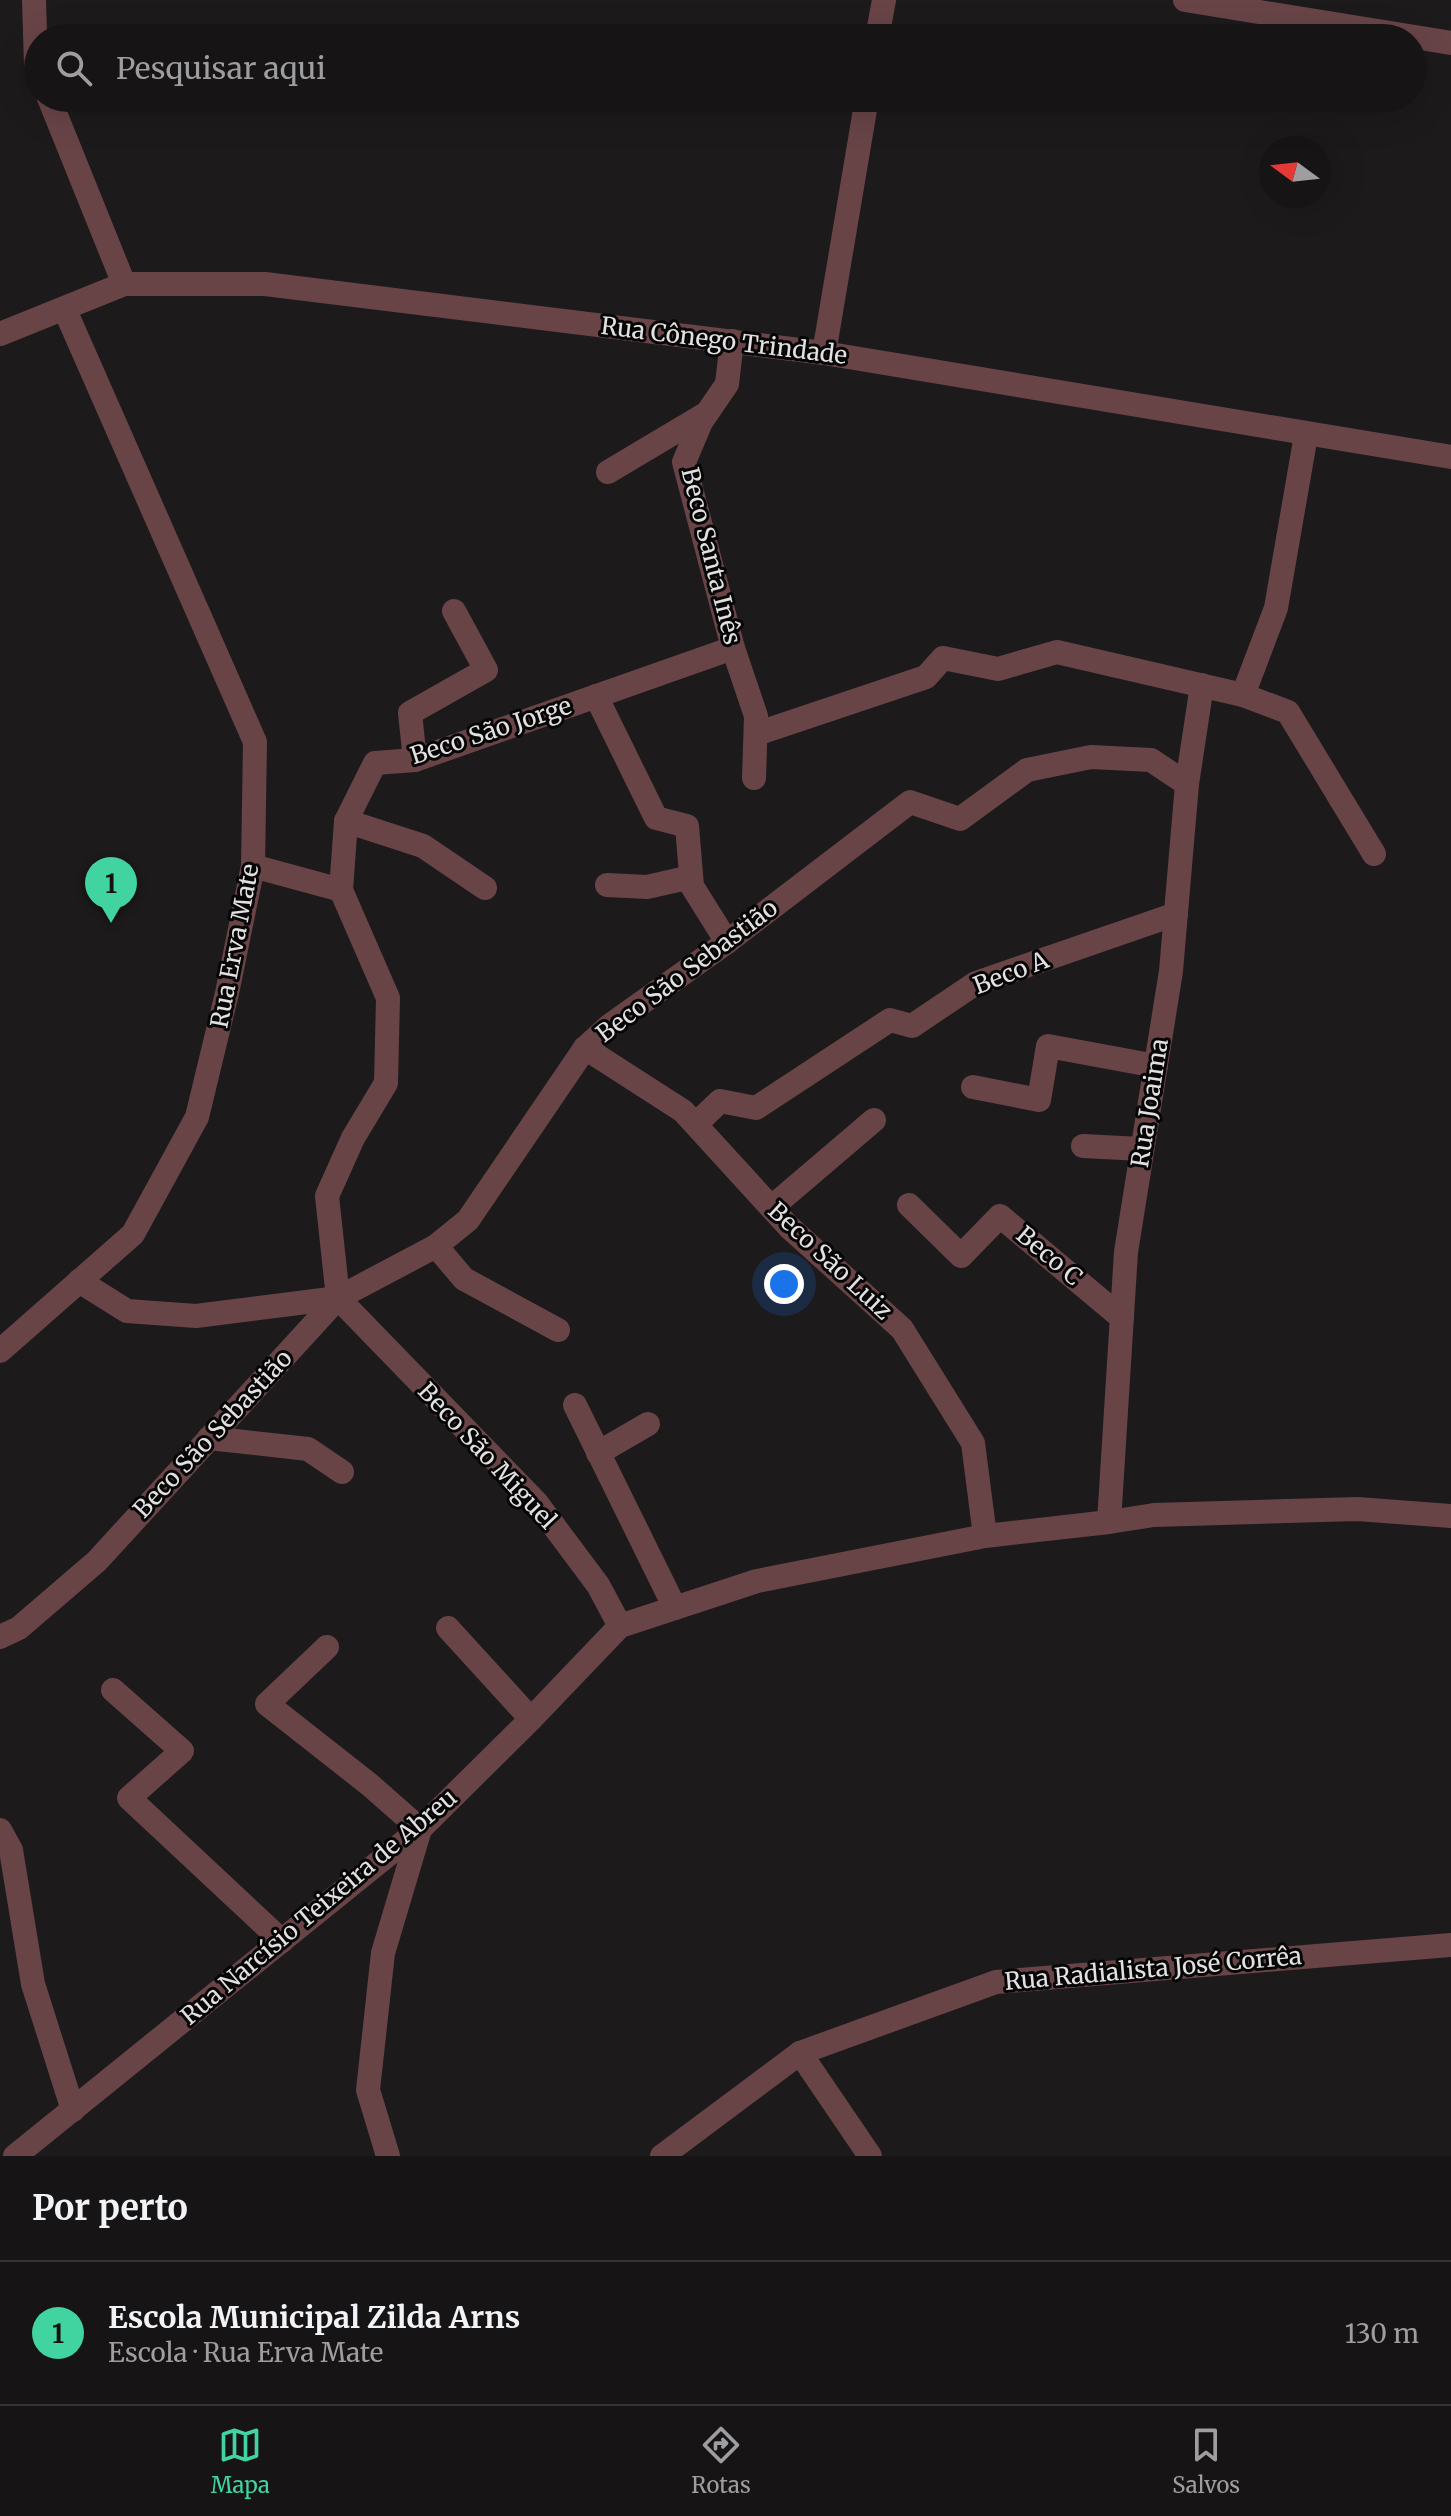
<!DOCTYPE html>
<html lang="pt">
<head>
<meta charset="utf-8">
<style>
  :root { --surface:#161415; --page:#232122; --text:#f1f3f6; --muted:#9e9ea0; --line:#353334; --accent:#41d4a1 }
  body { margin:0; font-family:Merriweather,serif; background:var(--page); color:var(--text) }
  .compass { position:absolute; left:1259px; top:136px; width:72px; height:72px; border-radius:50%; background:var(--surface); box-shadow:0 8px 32px #0002; rotate:285deg }
  .you { position:absolute; left:784px; top:1284px; width:28px; height:28px; margin:-20px; border:6px solid #fff; border-radius:50%; background:#1a73e8; box-shadow:0 0 0 12px #1a73e833 }
  .badge { display:grid; place-items:center; width:52px; height:52px; border-radius:50%; background:var(--accent); color:#111; font-size:26px; font-weight:700 }
  .pin { position:absolute; translate:-50% -66px; filter:drop-shadow(0 2px 4px #0008) }
  .pin::after { content:''; position:absolute; top:42px; width:28px; height:24px; background:inherit; clip-path:polygon(0 0,100% 0,50% 100%) }
  .list { margin:0; padding:0; list-style:none }
  h2 { display:flex; justify-content:space-between; align-items:center; height:104px; margin:0; padding:0 32px; font-size:34px }
  h2 small { font-size:26px; font-weight:400; color:var(--muted) }
  .list li { display:grid; grid-template-columns:52px 1fr auto; gap:24px; align-items:center; box-sizing:border-box; height:144px; padding:0 32px; border-top:2px solid var(--line) }
  .list b { display:block; font-size:30px; white-space:nowrap }
  .list p { margin:0; font-size:26px; white-space:nowrap; color:var(--muted) }
  .list em { font-size:26px; font-style:normal; color:var(--muted) }
  .icon { flex:none; width:44px; height:44px; fill:none; stroke:currentColor; stroke-width:2; stroke-linecap:round; stroke-linejoin:round }
  .map { position:relative; flex:none; width:1451px; height:2156px; overflow:hidden }
  .search { position:absolute; background:var(--surface); box-shadow:0 8px 32px #0002; left:24px; right:24px; top:24px; height:88px; display:flex; align-items:center; gap:20px; box-sizing:border-box; padding:0 28px; border-radius:44px; color:var(--muted); font-size:30px }
  .sheet { height:248px; background:var(--surface) }
  nav { display:flex; justify-content:space-around; align-items:center; box-sizing:border-box; height:112px; border-top:2px solid var(--line); background:var(--surface); font-size:22px; color:var(--muted) }
  nav a { display:grid; justify-items:center; gap:4px }
  nav .on { color:var(--accent) }
  .map>svg:first-child { display:block }
  .lines { fill:none; stroke-linecap:round; stroke-linejoin:round }
  .minor { stroke:#684447; stroke-width:24 }
  .labels { text-anchor:middle; stroke-width:6; stroke-linejoin:round; paint-order:stroke }
  .street-label { font-size:24px; fill:#e2e0e1; stroke:#070606 }
</style>
</head>
<body>
<div class="map">
<svg width="1451" height="2156" viewBox="0 0 1451 2156">
  <rect width="100%" height="100%" fill="#1d1a1c"/>
  <g class="lines">
    <g class="minor">
      <polyline points="34,0 36,66 38,72"/>
      <polyline points="1185,0 1451,43"/>
      <polyline points="877,38 884,0"/>
      <polyline points="49,98 124,284"/>
      <polyline points="0,334 124,284 265,284 824,353 1451,457"/>
      <polyline points="732,341 727,384 701,422 684,462 733,648 756,716 754,778"/>
      <polyline points="824,353 867,98"/>
      <polyline points="608,472 707,413"/>
      <polyline points="1243,695 1276,608 1306,435"/>
      <polyline points="596,696 656,818 687,826 692,886 727,942"/>
      <polyline points="756,734 926,677 943,658 998,669 1057,652 1243,695 1288,712 1374,854"/>
      <polyline points="415,760 410,713 486,670 454,611"/>
      <polyline points="346,821 423,846 485,888"/>
      <polyline points="253,866 341,890"/>
      <polyline points="607,885 647,887 691,877"/>
      <polyline points="585,1048 683,1111 789,1227 902,1329 973,1443 985,1536"/>
      <polyline points="973,1087 1039,1100 1048,1046 1156,1066"/>
      <polyline points="696,1124 720,1101 756,1108 890,1020 912,1026 976,983 1176,914"/>
      <polyline points="1083,1146 1142,1149"/>
      <polyline points="909,1205 961,1256 1000,1216 1122,1318"/>
      <polyline points="772,1207 874,1120"/>
      <polyline points="436,1246 464,1279 558,1330"/>
      <polyline points="79,1281 127,1311 196,1316 338,1298"/>
      <polyline points="338,1298 327,1196 353,1138 386,1083 388,998 341,890 346,821 375,763 415,760 733,648"/>
      <polyline points="338,1298 536,1502 598,1585 620,1626"/>
      <polyline points="0,1351 133,1234 197,1117 227,993 253,866 255,742 65,310"/>
      <polyline points="575,1405 675,1608"/>
      <polyline points="209,1438 308,1449 342,1472"/>
      <polyline points="598,1453 648,1424"/>
      <polyline points="1109,1522 1126,1252 1171,971 1187,784 1202,685"/>
      <polyline points="448,1628 531,1719"/>
      <polyline points="0,1637 19,1628 97,1561 338,1298 436,1246 468,1220 585,1048 609,1026 727,942 910,802 960,819 1027,770 1091,757 1151,760 1187,784"/>
      <polyline points="327,1647 267,1704 370,1785 420,1829 383,1953 368,2090 388,2156"/>
      <polyline points="113,1690 182,1751 129,1798 282,1941"/>
      <polyline points="0,1830 11,1850 33,1984 73,2110"/>
      <polyline points="800,2053 870,2156"/>
      <polyline points="15,2156 420,1829 531,1719 620,1626 757,1581 985,1536 1109,1522 1154,1515 1357,1509 1451,1516"/>
      <polyline points="662,2156 800,2053 996,1982 1451,1945"/>
    </g>
  </g>
  <g class="labels">
    <g class="street-label">
      <text transform="translate(724 341) rotate(7)" y="8">Rua Cônego Trindade</text>
      <text transform="translate(711 556) rotate(76)" y="8">Beco Santa Inês</text>
      <text transform="translate(491 731) rotate(-18)" y="8">Beco São Jorge</text>
      <text transform="translate(235 946) rotate(-79)" y="8">Rua Erva Mate</text>
      <text transform="translate(687 971) rotate(-37)" y="8">Beco São Sebastião</text>
      <text transform="translate(1011 973) rotate(-21)" y="8">Beco A</text>
      <text transform="translate(1150 1103) rotate(-81)" y="8">Rua Joaima</text>
      <text transform="translate(1049 1256) rotate(40)" y="8">Beco C</text>
      <text transform="translate(830 1261) rotate(43)" y="8">Beco São Luiz</text>
      <text transform="translate(213 1434) rotate(-47)" y="8">Beco São Sebastião</text>
      <text transform="translate(487 1456) rotate(47)" y="8">Beco São Miguel</text>
      <text transform="translate(319 1907) rotate(-40)" y="8">Rua Narcísio Teixeira de Abreu</text>
      <text transform="translate(1153 1969) rotate(-5)" y="8">Rua Radialista José Corrêa</text>
    </g>
  </g>
</svg>
<svg class="compass" viewBox="-18 -18 36 36"><path d="M0-13l5 13h-10z" fill="#e53935"/><path d="M0 13l5-13h-10z" fill="#9e9ea0"/></svg>
<div class="you"></div>
<div class="pin badge" style="left:111px;top:923px">1</div>
<div class="search"><svg class="icon" aria-label="search" viewBox="0 0 24 24"><circle cx="10" cy="10" r="6"/><path d="M15 15l6 6"/></svg>Pesquisar aqui</div>
</div>
<section class="sheet">
<h2>Por perto<small></small></h2>
<ul class="list">
<li><span class="badge">1</span><div><b>Escola Municipal Zilda Arns</b><p>Escola · Rua Erva Mate</p></div><em>130 m</em></li>
</ul>
</section>
<nav>
<a class="on"><svg class="icon" aria-label="map" viewBox="0 0 24 24"><path d="M3 6l6-2 6 2 6-2v14l-6 2-6-2-6 2zM9 4v14M15 6v14"/></svg>Mapa</a>
<a><svg class="icon" aria-label="directions" viewBox="0 0 24 24"><path d="M12 3l9 9-9 9-9-9zM9 14v-3h6M13 9l2 2-2 2"/></svg>Rotas</a>
<a><svg class="icon" aria-label="saved" viewBox="0 0 24 24"><path d="M7 4h10v16l-5-4-5 4z"/></svg>Salvos</a>
</nav>
</body>
</html>
